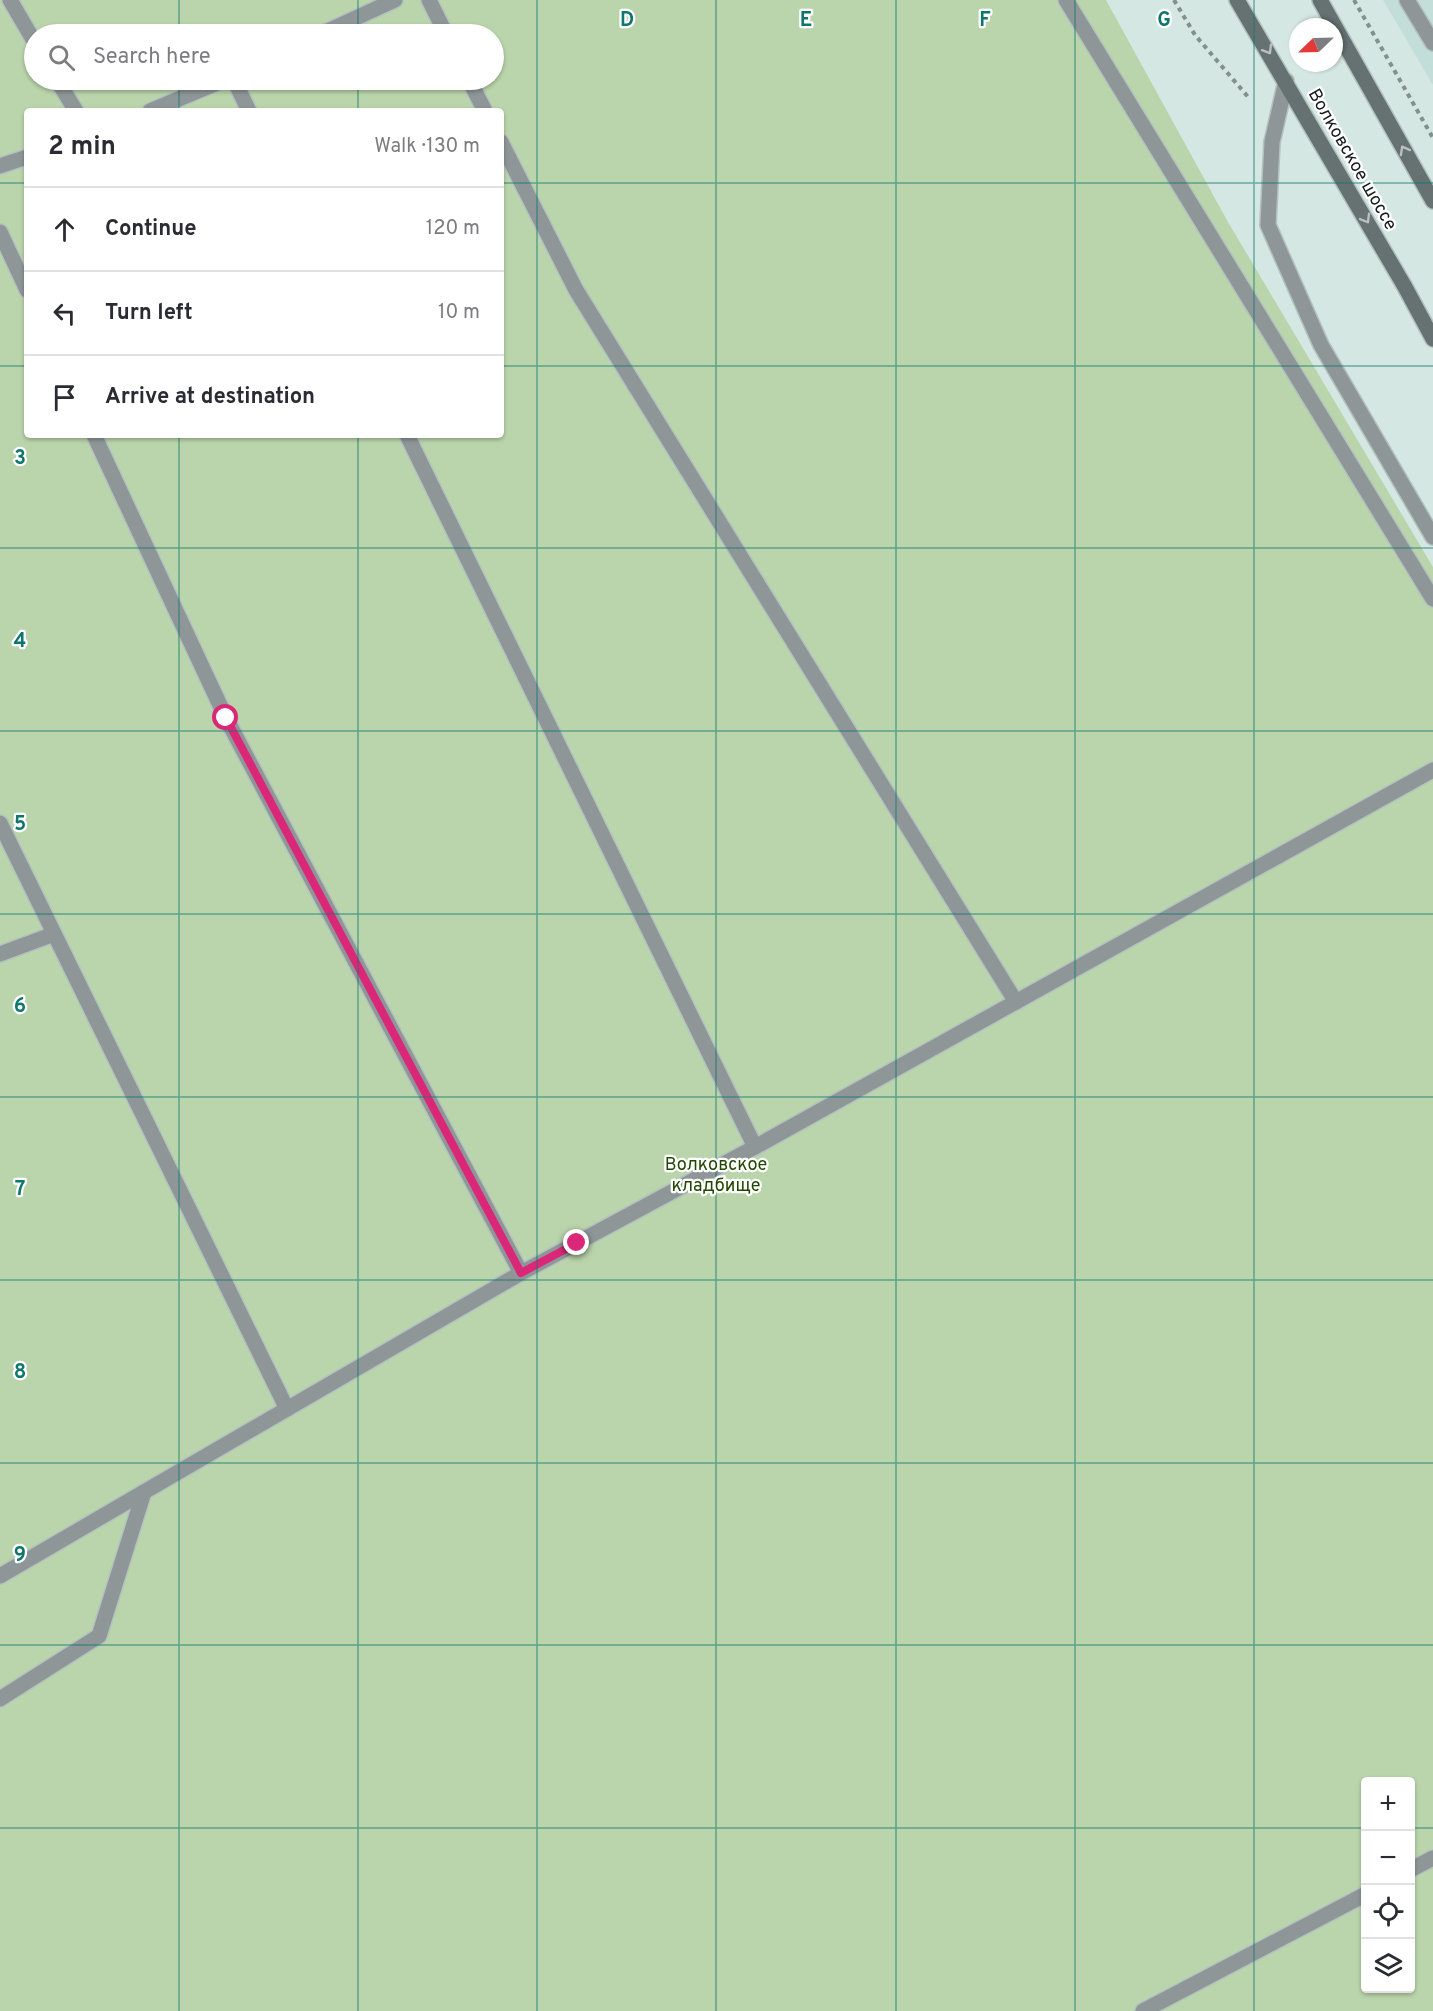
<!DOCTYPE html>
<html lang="en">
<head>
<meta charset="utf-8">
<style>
  :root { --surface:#fff; --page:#f7f7f7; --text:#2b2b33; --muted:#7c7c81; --line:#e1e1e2 }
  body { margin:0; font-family:Overpass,sans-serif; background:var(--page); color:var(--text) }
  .controls { position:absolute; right:18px; bottom:18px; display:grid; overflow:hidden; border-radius:6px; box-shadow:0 2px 4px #0004 }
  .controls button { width:54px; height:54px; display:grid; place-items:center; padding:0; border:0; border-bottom:2px solid var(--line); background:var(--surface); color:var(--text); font:30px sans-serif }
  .compass { position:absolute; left:1289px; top:18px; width:54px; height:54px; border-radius:50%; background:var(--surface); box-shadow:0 2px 4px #0004; rotate:247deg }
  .stop { position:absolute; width:18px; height:18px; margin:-14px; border:4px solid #db2777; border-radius:50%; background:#fff }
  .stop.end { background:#db2777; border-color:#fff; box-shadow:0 2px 6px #0008 }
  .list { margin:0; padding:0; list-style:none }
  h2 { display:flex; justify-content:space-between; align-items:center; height:78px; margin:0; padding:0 24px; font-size:26px }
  h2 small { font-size:20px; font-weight:400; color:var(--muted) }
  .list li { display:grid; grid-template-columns:39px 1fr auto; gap:18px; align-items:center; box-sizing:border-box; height:84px; padding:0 24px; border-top:2px solid var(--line) }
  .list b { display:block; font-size:22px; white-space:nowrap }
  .list em { font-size:20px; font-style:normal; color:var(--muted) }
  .icon { flex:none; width:33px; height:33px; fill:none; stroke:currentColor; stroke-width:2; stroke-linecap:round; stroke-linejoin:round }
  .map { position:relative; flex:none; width:1433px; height:2011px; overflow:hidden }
  .search { position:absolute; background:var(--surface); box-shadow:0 2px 4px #0004; left:24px; top:24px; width:480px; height:66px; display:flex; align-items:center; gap:15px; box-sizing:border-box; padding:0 21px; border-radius:33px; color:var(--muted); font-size:22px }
  .panel { position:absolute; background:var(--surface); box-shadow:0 2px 4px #0004; left:24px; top:108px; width:480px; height:330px; border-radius:6px }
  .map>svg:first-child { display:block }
  .built { fill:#c3ded8 }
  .green { fill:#bad5ab; fill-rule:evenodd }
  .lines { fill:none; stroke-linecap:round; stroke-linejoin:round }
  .service-casing { stroke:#b3c2bf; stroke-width:18 }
  .secondary-casing { stroke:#b3c2bf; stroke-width:18 }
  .path { stroke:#83908d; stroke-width:4; stroke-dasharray:4.5 4.5; stroke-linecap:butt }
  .service { stroke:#8e9697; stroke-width:15 }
  .secondary { stroke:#667172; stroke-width:15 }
  .oneway { stroke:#babfc0 }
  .route { stroke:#db2777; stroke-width:8 }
  .grid { fill:none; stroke:#0f766e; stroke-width:1.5; stroke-opacity:0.55 }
  .labels { text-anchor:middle; stroke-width:4.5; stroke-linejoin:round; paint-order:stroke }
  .street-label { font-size:18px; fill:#161c1b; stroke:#fff }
  .park-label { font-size:18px; fill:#224700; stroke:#fff }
  .grid-label { font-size:20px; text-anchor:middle; font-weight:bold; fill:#0f766e; stroke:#fff; stroke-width:4.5; stroke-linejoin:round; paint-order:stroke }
</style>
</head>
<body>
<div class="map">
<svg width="1433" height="2011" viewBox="0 0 1433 2011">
  <rect width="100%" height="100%" fill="#d5e7e3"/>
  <polygon class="built" points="1383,0 1433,0 1433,85"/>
  <path class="green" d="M0 0H1106L1228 222 1433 567V2011H0ZM34 34H494V80H34ZM27 111H501V435H27ZM1366 1782H1410V1988H1366Z"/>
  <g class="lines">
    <g class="service-casing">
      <g id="service">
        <polyline points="10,0 34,41"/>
        <polyline points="429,0 446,34"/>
        <polyline points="1066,0 1433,599"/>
        <polyline points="1407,0 1433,43"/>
        <polyline points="321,34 395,0"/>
        <polyline points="57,80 76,111"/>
        <polyline points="234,80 249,111"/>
        <polyline points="469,80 485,111"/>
        <polyline points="1286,81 1272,142 1268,225 1321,345 1433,537"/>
        <polyline points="150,111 224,80"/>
        <polyline points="501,142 576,290 1016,1002"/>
        <polyline points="0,166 27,157"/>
        <polyline points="0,232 27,290"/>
        <polyline points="94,435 226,718 521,1273"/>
        <polyline points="407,435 755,1147"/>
        <polyline points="0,823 287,1409"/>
        <polyline points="0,954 54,934"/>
        <polyline points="0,1576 144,1492"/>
        <polyline points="0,1699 99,1636 144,1492 521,1273 755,1147 1433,770"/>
        <polyline points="1410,1870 1433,1858"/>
        <polyline points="1143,2011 1366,1894"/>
      </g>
    </g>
    <g class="secondary-casing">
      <g id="secondary">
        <polyline points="1237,0 1405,287 1433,339"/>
        <polyline points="1320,0 1433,201"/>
      </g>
    </g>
    <g class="path">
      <polyline points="1174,0 1195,35 1249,98"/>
      <polyline points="1354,0 1433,138"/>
    </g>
    <use href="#service" class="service"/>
    <use href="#secondary" class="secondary"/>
  </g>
  <defs><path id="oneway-chevron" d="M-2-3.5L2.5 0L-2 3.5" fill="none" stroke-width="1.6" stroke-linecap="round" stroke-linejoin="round" transform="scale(1.5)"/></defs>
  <g class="oneway">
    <use href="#oneway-chevron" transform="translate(1268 50) rotate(59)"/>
    <use href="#oneway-chevron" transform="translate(1404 150) rotate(-119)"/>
    <use href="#oneway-chevron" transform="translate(1366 219) rotate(60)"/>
  </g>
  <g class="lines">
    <polyline class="route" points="226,718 521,1273 577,1243"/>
  </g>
  <path class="grid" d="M179 0V34M358 0V34M537 0V2011M716 0V2011M896 0V2011M1075 0V2011M1254 0V2011M179 80V111M358 80V111M0 183H27M501 183H1433M0 366H27M501 366H1433M179 435V2011M358 435V2011M0 548H1433M0 731H1433M0 914H1433M0 1097H1433M0 1280H1433M0 1463H1433M0 1645H1433M0 1828H1366M1410 1828H1433"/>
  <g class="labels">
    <g class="street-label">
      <text transform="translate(1353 159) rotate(60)" y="6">Волковское шоссе</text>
    </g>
    <g class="park-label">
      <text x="716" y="1170">Волковское<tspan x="716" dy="21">кладбище</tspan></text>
    </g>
  </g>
  <g class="grid-label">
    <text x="627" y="26">D</text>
    <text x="806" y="26">E</text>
    <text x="985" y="26">F</text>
    <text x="1164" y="26">G</text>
    <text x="20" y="464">3</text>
    <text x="20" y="647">4</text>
    <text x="20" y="830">5</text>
    <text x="20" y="1012">6</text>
    <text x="20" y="1195">7</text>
    <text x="20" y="1378">8</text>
    <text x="20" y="1561">9</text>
  </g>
</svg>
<div class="controls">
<button>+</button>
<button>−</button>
<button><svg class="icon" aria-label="locate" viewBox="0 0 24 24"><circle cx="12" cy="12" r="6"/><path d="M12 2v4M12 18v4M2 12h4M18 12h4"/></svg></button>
<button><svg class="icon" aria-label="layers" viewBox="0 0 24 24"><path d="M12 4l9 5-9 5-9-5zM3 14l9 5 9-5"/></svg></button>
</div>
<svg class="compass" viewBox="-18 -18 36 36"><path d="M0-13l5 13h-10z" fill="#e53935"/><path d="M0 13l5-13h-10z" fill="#7c7c81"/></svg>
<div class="stop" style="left:226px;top:718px"></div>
<div class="stop end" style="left:577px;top:1243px"></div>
<div class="search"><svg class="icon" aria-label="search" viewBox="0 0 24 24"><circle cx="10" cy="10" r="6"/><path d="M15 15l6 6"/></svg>Search here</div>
<section class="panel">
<h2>2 min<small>Walk · 130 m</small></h2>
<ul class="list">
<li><svg class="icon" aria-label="ahead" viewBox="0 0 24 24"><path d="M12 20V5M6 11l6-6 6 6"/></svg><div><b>Continue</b></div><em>120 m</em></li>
<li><svg class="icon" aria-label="left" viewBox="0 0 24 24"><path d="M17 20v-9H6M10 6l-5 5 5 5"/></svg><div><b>Turn left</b></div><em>10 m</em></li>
<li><svg class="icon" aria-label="arrive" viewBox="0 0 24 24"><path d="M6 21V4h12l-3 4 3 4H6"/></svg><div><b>Arrive at destination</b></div></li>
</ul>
</section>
</div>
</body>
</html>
